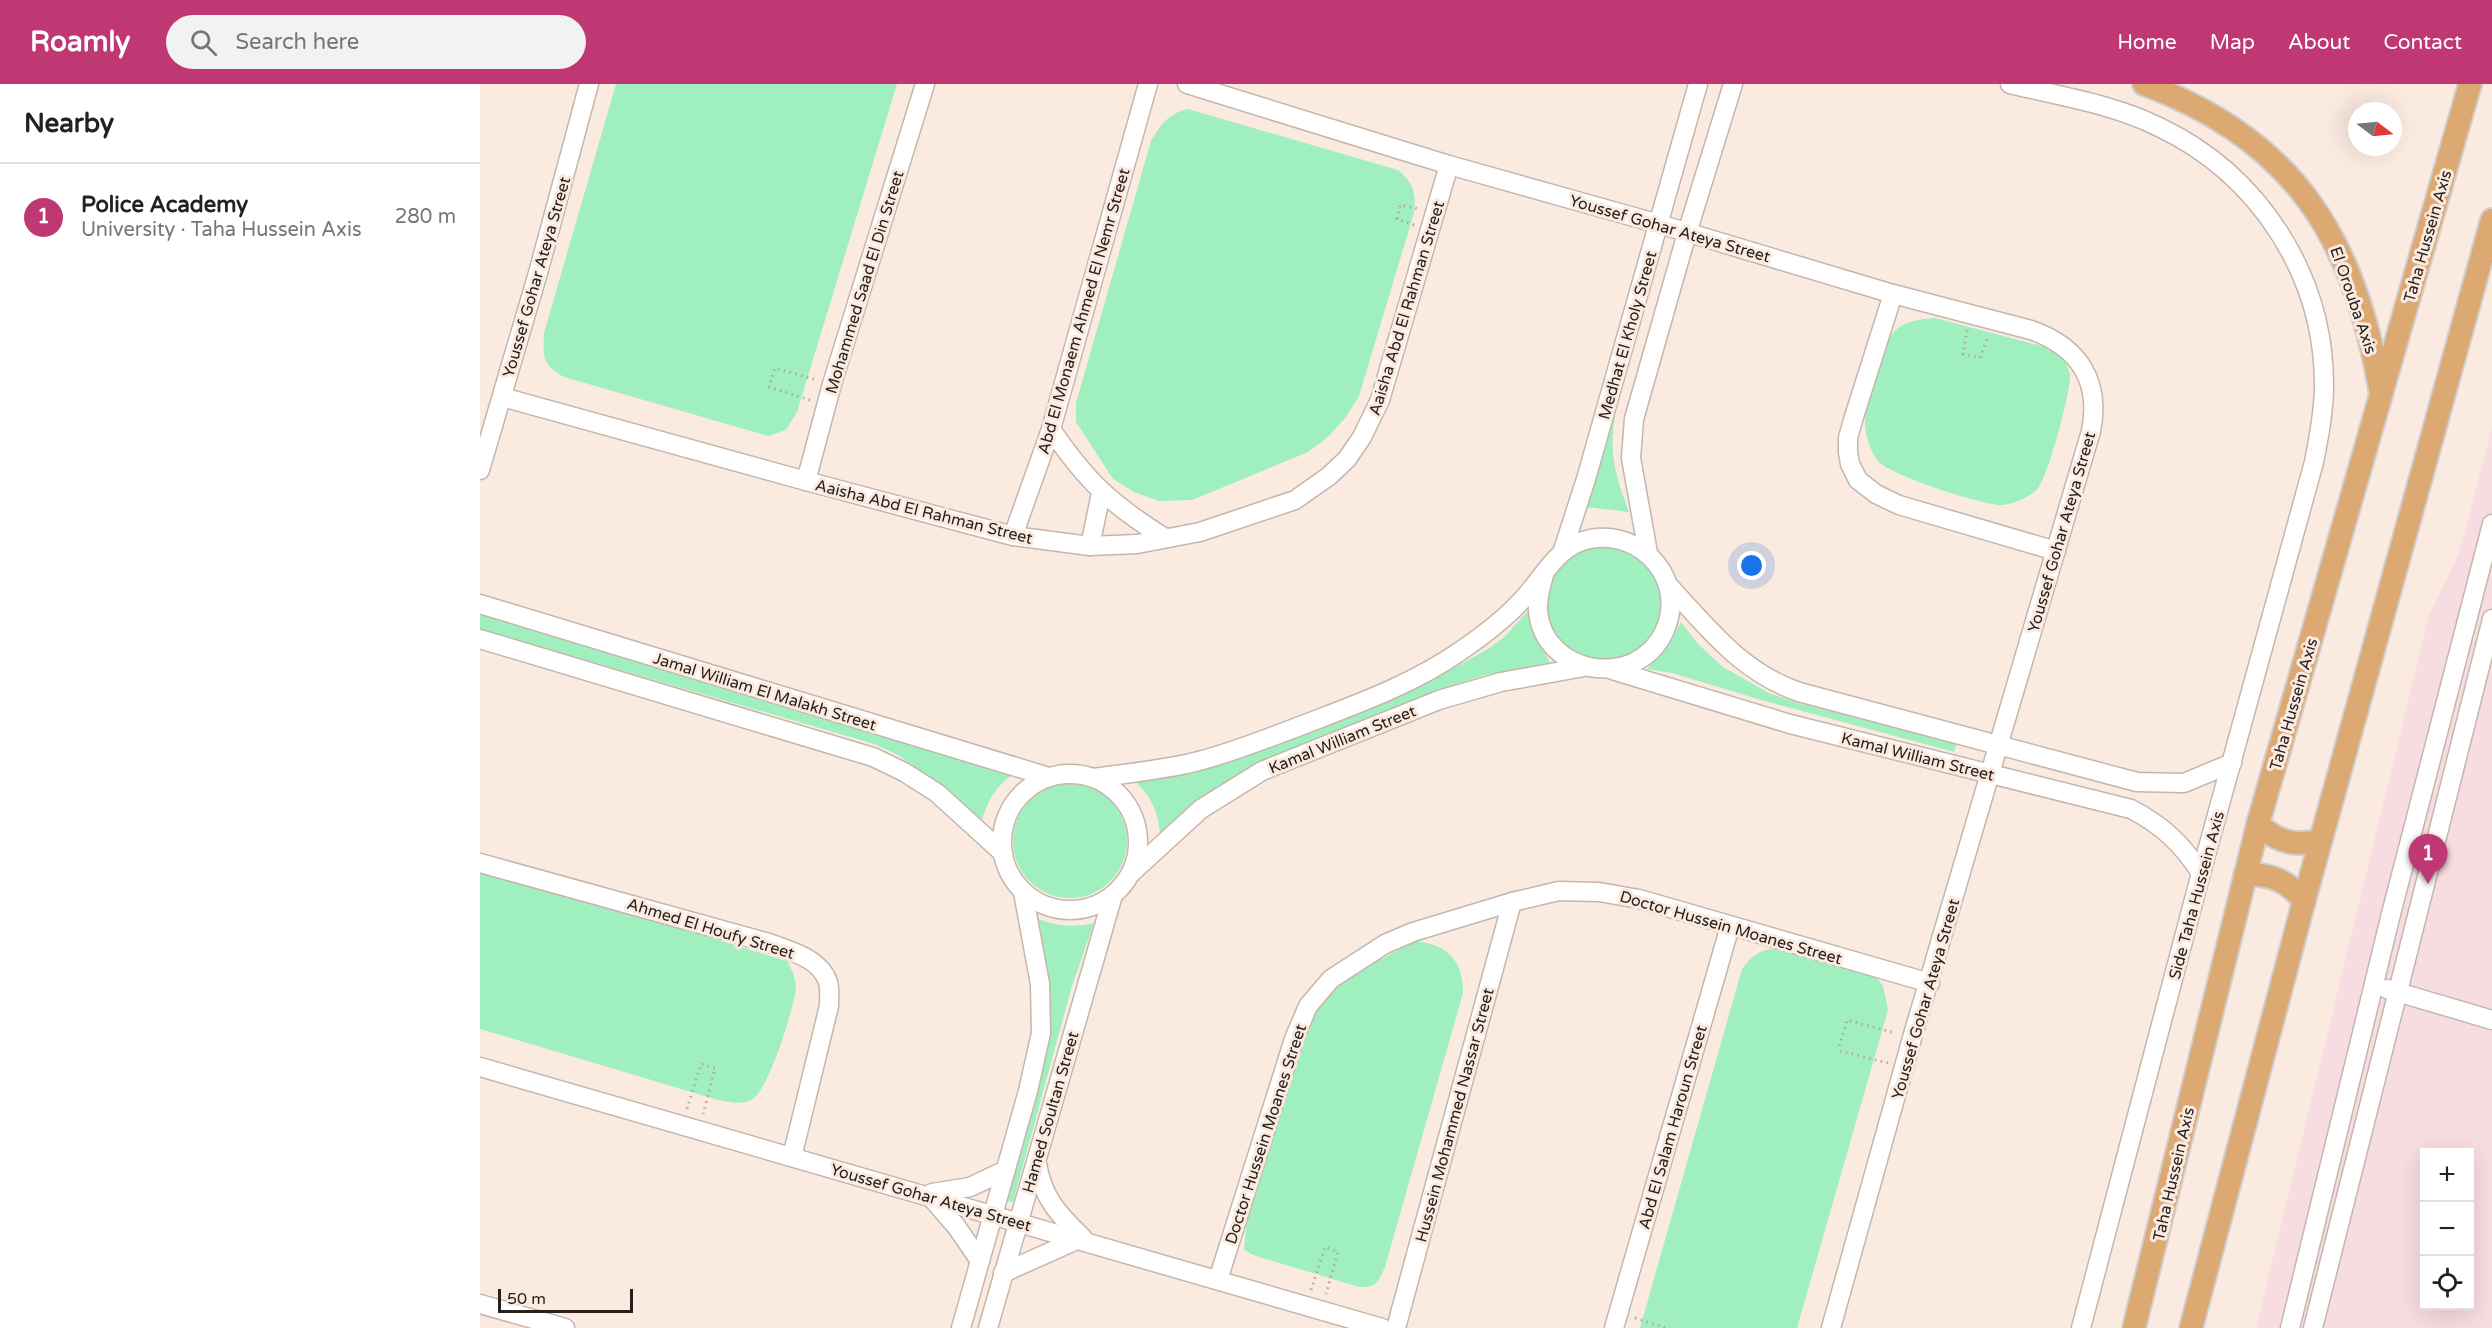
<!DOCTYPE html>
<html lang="en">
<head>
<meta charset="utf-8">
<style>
  :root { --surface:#fff; --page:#f2f2f2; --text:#222; --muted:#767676; --line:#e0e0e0; --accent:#bf3773 }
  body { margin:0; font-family:"Varela Round",sans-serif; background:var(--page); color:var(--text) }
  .controls { position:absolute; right:18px; bottom:18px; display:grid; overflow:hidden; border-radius:0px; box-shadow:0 6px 24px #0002 }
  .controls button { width:54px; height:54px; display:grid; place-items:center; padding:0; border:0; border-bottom:2px solid var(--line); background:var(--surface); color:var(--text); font:30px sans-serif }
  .compass { position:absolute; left:1868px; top:18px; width:54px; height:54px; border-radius:50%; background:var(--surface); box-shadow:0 6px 24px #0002; rotate:106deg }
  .scale { position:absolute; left:18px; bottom:15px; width:135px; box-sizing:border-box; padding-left:6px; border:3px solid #27211e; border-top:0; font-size:16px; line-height:21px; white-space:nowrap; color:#27211e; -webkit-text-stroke:4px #fbeae0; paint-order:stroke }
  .you { position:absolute; left:1272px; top:482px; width:21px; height:21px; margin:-15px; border:4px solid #fff; border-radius:50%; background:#1a73e8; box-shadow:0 0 0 9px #1a73e833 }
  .badge { display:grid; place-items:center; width:39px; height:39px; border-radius:50%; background:var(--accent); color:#fff; font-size:20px; font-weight:700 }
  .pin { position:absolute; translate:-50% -50px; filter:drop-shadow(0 2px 3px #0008) }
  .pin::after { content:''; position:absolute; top:32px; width:21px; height:18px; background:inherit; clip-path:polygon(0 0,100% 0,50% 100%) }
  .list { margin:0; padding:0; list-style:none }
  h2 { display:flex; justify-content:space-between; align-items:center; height:78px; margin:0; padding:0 24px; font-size:26px }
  h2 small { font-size:20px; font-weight:400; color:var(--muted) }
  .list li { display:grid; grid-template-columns:39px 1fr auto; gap:18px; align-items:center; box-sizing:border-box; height:108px; padding:0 24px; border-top:2px solid var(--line) }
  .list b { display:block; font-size:22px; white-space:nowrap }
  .list p { margin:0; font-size:20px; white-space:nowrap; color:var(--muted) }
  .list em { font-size:20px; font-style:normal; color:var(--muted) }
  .icon { flex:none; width:33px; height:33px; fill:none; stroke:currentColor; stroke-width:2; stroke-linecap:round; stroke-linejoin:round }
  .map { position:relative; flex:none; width:2012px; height:1244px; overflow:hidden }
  header { display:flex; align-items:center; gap:36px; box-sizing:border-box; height:84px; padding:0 30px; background:var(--accent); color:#fff }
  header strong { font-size:28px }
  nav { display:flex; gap:33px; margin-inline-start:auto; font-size:21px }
  .search { width:420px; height:54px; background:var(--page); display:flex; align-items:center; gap:15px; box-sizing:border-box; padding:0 21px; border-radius:33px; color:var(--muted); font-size:22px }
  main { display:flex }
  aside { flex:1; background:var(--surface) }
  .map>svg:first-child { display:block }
  .education { fill:#f7dce2; fill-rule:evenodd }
  .green { fill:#a0f0bf }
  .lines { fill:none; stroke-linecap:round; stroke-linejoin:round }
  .minor-casing { stroke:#c5b6ac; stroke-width:21 }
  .major-casing { stroke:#cfcece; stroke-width:26 }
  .path { stroke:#b3a69e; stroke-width:3; stroke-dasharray:1.5 4.5; stroke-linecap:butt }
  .minor { stroke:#fff; stroke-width:18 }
  .major { stroke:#dda972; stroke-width:22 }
  .labels { text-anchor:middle; stroke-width:6; stroke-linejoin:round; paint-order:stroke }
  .street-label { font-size:16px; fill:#27211e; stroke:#fbeae0 }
</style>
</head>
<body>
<header>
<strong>Roamly</strong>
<div class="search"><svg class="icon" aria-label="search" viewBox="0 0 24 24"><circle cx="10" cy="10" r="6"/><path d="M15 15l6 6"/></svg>Search here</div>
<nav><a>Home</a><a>Map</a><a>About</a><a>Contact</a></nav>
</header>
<main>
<aside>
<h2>Nearby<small></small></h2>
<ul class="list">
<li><span class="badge">1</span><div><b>Police Academy</b><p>University · Taha Hussein Axis</p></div><em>280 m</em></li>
</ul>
</aside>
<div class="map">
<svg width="2012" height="1244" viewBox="0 0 2012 1244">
  <rect width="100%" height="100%" fill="#fbeae0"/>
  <path class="education" d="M2012 344V1244H1776L1949 531 1979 470ZM1944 1068H1990V1222H1944Z"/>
  <g class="green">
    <path d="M136 0H417L317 328 306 346 288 352 84 293C62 281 63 273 64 249Z"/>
    <path d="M708 25 918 86C934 100 936 108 934 129L879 312 866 333 847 354 828 368 712 416 679 417 654 408 633 395 596 338V319L671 57C681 40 688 30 708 25Z"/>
    <path d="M1455 234 1569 264C1579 271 1588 278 1590 291 1591 307 1568 393 1558 404 1551 413 1532 421 1521 421 1502 421 1409 391 1398 377 1392 370 1387 357 1386 348 1381 325 1398 267 1413 249 1423 237 1440 235 1455 234Z"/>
    <path d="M1132 319 1137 321C1128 365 1133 386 1149 428L1097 422Z"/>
    <circle cx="1124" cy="520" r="57"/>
    <path d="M1051 524C1052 546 1060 561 1071 580L1005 591 968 603 772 682C737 701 709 727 680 755 680 732 672 713 655 697L711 690 746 679 963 590 1008 565 1024 553Z"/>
    <path d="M0 528 540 686C516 700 506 717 500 745L466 705 418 671 394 660 0 545Z"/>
    <polygon points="1201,538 1219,561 1243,583 1289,609 1318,619 1477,659 1474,668 1281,616 1192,589 1167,585 1190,558"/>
    <circle cx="590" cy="757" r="57"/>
    <path d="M0 784 307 877C311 884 316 894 316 903 315 922 289 1003 274 1014 263 1022 250 1018 238 1016L0 945Z"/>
    <path d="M554 833C574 842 592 844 614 839L592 902 533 1118 521 1116 567 888 563 865Z"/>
    <path d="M936 857C968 861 983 876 983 909L905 1183C898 1198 897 1204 879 1203L773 1171 764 1166 766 1142 825 941 849 905 868 892Z"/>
    <path d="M1296 864 1397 894 1403 902 1408 926 1317 1244H1160L1262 885C1272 871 1280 866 1296 864Z"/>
  </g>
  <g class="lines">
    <g class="minor-casing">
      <g id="minor">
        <path d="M707 0 969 81 1179 140 1413 210 1551 246C1599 263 1621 297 1611 347L1432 954 1351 1244"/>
        <path d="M1530 0C1579 12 1633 20 1679 43 1778 90 1844 190 1844 301 1844 327 1839 353 1834 378L1721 789 1601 1244"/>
        <polyline points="1413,210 1373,336 1368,354 1368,368 1370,380 1378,396 1396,410 1419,421 1576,467"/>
        <polyline points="22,313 326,397 533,452 610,462 657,460 720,448 815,416 849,392 867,375 882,353 900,316 969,81"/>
        <path d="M571 345C606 397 632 421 685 454"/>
        <polyline points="0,386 58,189 109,0"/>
        <polyline points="326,397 352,300 445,0"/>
        <polyline points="533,452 571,345 668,0"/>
        <polyline points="610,462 621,409"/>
        <polyline points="1083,466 1106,395 1218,0"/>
        <polyline points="1168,469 1151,374 1154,335 1207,149 1253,0"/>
        <path d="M1188 501C1229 545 1261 588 1319 608L1657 698 1704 699 1752 679"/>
        <polyline points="0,520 569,693"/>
        <polyline points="0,555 393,673 424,688 457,709 523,769"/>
        <path d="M1132 586 1310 640 1651 725C1682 741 1702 760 1721 789"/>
        <circle cx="590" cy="758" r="68"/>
        <path d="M614 694C649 689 684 686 719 677 760 666 801 649 841 634 888 616 937 597 979 568 1001 553 1025 535 1043 515 1064 493 1077 461 1110 455 1163 445 1208 498 1184 548 1157 606 1064 592 1058 527 1057 514 1061 503 1064 491"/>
        <path d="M0 779 289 859C310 867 340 874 348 898 350 905 349 915 349 922L312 1073"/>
        <polyline points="650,790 721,725 782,687 959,616 1021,598 1104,583"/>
        <polyline points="1907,905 2012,936"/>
        <polyline points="0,983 902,1244"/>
        <path d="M557 1080C563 1114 578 1130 603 1154"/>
        <polyline points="452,1109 490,1103 526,1086"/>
        <polyline points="450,1112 476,1142 500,1177"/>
        <polyline points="523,1189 599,1155"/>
        <polyline points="738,1196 814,955 828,922 851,895 905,860 933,848 1032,818 1079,807 1119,808 1159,815 1450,899"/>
        <polyline points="0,1220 85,1244"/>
        <polyline points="481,1244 548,1007 561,949 560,900 543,808"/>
        <polyline points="508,1244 633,811"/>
        <polyline points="916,1244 1032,818"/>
        <polyline points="1134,1244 1250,842"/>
        <polyline points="1810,1244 1911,830 2012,440"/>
        <polyline points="1833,1244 2012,535"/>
      </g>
    </g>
    <g class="major-casing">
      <g id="major">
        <path d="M1664 0C1813 55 1874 153 1900 305"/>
        <path d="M1778 740C1797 758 1816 763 1841 756"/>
        <path d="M1765 791C1790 789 1808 797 1824 817"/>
        <polyline points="1654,1244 1778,740 1990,0"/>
        <polyline points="1711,1244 1824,817 2012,136"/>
      </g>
    </g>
    <g class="path">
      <polyline points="934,141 917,135 920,121 939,125"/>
      <polyline points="1487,246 1483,270 1500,274 1508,253"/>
      <polyline points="330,316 289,303 295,284 334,295"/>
      <polyline points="1408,979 1361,967 1359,963 1367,936 1415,949"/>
      <polyline points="207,1025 221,980 235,984 223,1030"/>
      <polyline points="831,1206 845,1163 858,1168 846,1210"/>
      <polyline points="1155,1234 1186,1244"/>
    </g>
    <use href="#minor" class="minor"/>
    <use href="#major" class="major"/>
  </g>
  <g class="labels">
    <g class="street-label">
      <text transform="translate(1190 144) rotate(16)" y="6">Youssef Gohar Ateya Street</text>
      <text transform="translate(1947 152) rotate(-74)" y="6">Taha Hussein Axis</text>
      <text transform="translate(56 193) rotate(-74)" y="6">Youssef Gohar Ateya Street</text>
      <text transform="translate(384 198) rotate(-73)" y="6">Mohammed Saad El Din Street</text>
      <text transform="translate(1874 216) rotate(71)" y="6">El Orouba Axis</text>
      <text transform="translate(926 224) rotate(-73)" y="6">Aaisha Abd El Rahman Street</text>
      <text transform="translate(603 227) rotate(-74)" y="6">Abd El Monaem Ahmed El Nemr Street</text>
      <text transform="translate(1147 251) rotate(-74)" y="6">Medhat El Kholy Street</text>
      <text transform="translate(444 427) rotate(14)" y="6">Aaisha Abd El Rahman Street</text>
      <text transform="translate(1581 448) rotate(-74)" y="6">Youssef Gohar Ateya Street</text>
      <text transform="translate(285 607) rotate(17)" y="6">Jamal William El Malakh Street</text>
      <text transform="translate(1813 620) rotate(-74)" y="6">Taha Hussein Axis</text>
      <text transform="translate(862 655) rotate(-22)" y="6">Kamal William Street</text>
      <text transform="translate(1438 672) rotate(14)" y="6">Kamal William Street</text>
      <text transform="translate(1716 811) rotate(-75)" y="6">Side Taha Hussein Axis</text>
      <text transform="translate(1251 843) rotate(16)" y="6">Doctor Hussein Moanes Street</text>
      <text transform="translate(231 844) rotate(17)" y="6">Ahmed El Houfy Street</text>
      <text transform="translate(1445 915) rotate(-74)" y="6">Youssef Gohar Ateya Street</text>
      <text transform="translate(570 1028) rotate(-74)" y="6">Hamed Soultan Street</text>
      <text transform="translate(974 1031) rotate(-75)" y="6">Hussein Mohammed Nassar Street</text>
      <text transform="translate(1192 1043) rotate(-74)" y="6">Abd El Salam Haroun Street</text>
      <text transform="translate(785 1050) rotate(-72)" y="6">Doctor Hussein Moanes Street</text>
      <text transform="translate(1693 1090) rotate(-77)" y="6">Taha Hussein Axis</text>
      <text transform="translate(451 1113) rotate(16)" y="6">Youssef Gohar Ateya Street</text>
    </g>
  </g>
</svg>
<div class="controls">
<button>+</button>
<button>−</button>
<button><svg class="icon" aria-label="locate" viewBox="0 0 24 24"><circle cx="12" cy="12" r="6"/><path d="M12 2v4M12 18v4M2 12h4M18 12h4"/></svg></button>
</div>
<svg class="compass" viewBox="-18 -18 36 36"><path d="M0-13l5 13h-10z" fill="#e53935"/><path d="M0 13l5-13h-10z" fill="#767676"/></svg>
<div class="scale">50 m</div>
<div class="you"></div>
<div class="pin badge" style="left:1948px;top:800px">1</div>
</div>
</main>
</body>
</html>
